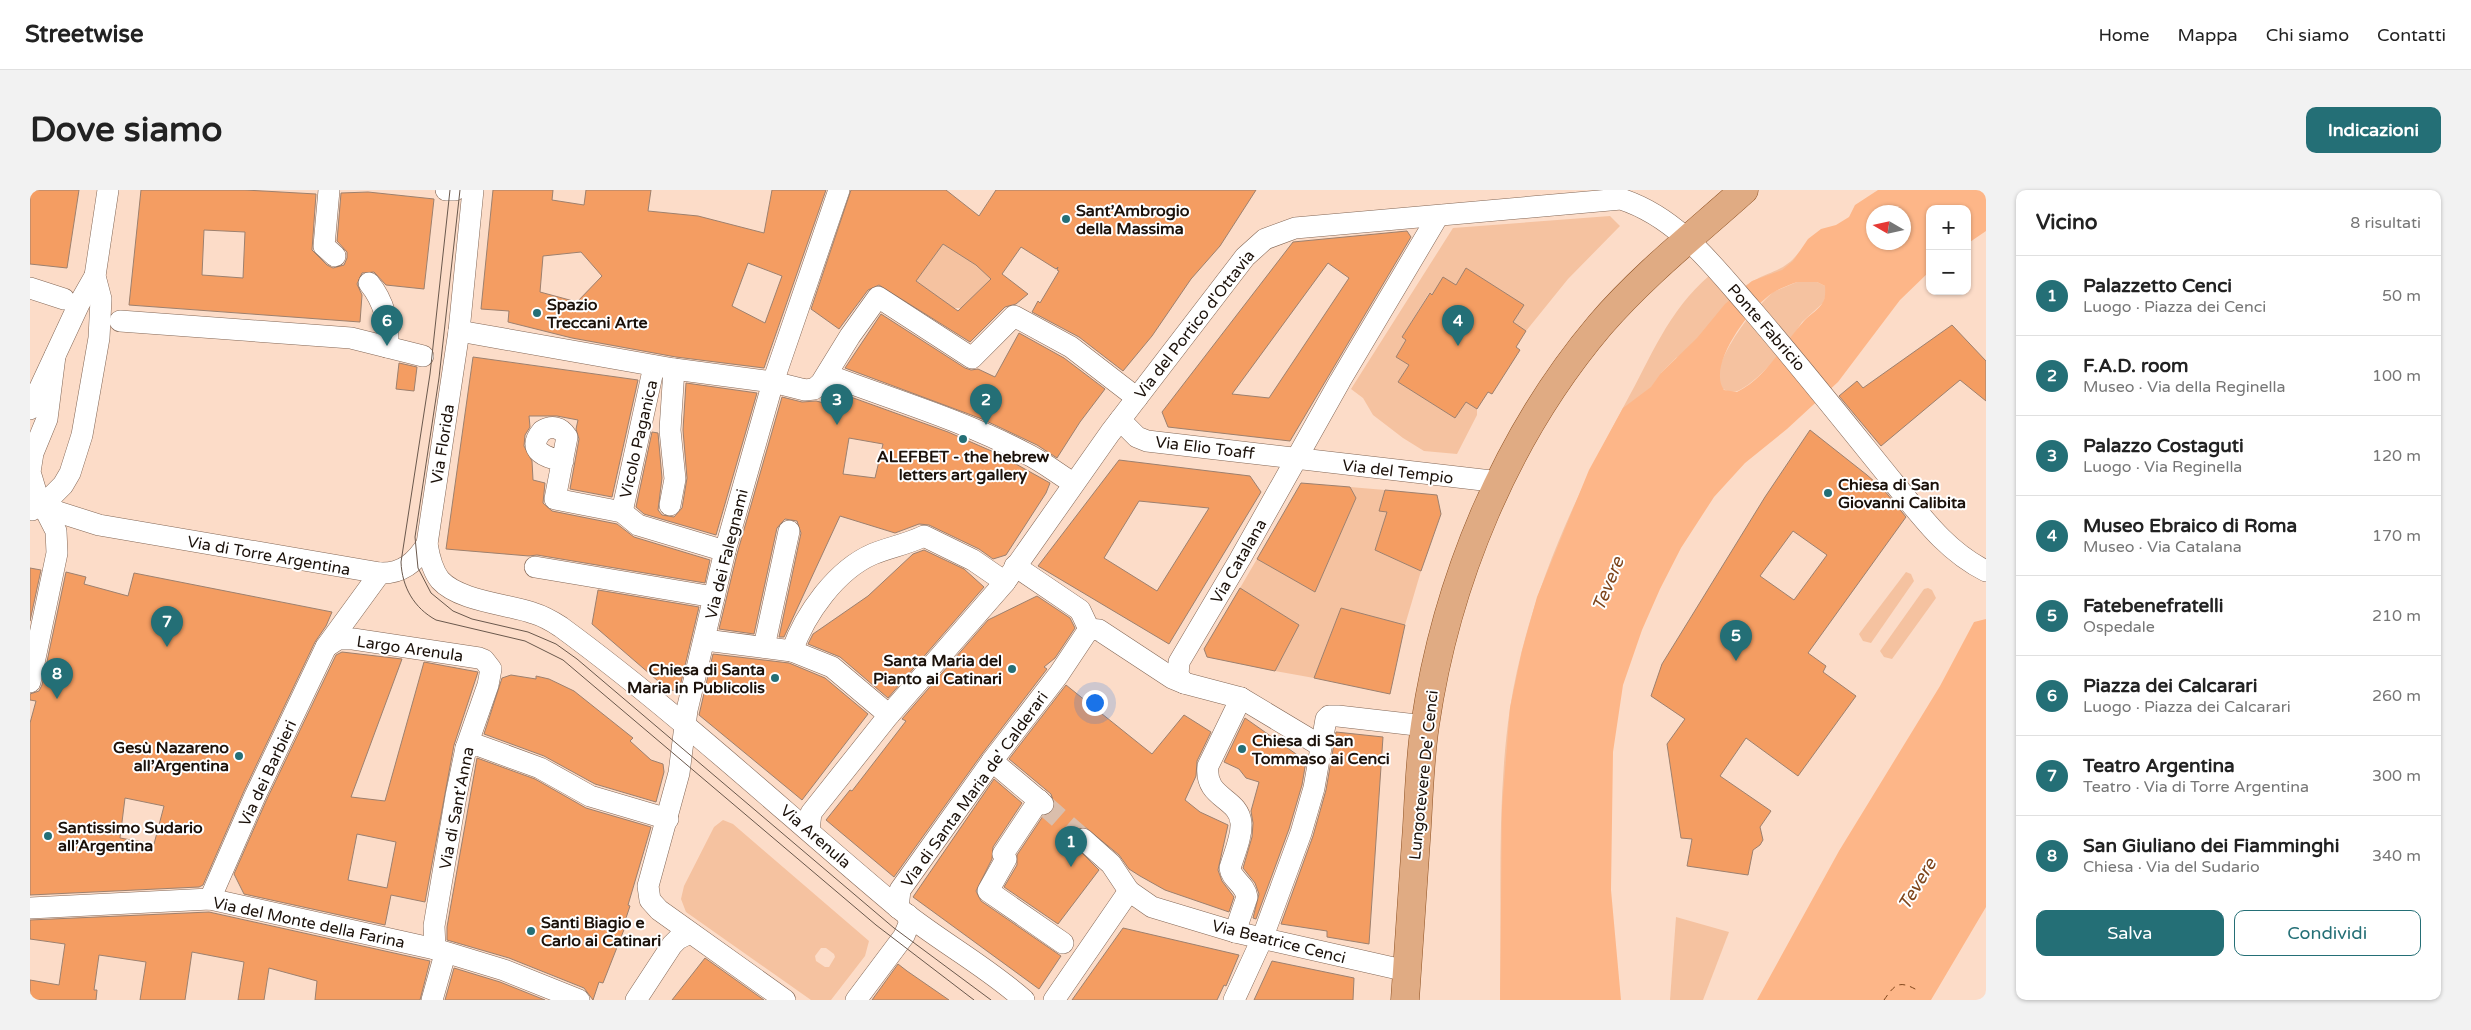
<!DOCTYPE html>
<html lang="it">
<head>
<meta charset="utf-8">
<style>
  :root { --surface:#fff; --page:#f2f2f2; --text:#222; --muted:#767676; --line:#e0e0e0; --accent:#246f76 }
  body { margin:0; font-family:"Varela Round",sans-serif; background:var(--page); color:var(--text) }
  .controls { position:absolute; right:15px; top:15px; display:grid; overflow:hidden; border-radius:10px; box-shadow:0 1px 4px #0004 }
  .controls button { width:45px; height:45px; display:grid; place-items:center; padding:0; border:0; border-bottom:1px solid var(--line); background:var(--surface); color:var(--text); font:25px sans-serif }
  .compass { position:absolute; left:1836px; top:15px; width:45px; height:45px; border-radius:50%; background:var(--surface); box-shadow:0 1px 4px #0004; rotate:279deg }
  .you { position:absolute; left:1064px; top:512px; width:18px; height:18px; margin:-12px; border:4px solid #fff; border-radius:50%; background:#1a73e8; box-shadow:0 0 0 8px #1a73e833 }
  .badge { display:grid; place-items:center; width:32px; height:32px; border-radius:50%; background:var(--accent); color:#fff; font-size:16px; font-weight:700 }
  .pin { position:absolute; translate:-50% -41px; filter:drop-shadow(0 1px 2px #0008) }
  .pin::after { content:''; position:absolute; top:26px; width:18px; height:15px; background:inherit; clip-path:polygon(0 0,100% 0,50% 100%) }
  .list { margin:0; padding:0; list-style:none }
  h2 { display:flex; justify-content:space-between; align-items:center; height:65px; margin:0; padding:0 20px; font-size:21px }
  h2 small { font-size:16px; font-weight:400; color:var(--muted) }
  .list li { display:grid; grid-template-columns:32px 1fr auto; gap:15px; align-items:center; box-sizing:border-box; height:80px; padding:0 20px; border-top:1px solid var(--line) }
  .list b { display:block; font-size:19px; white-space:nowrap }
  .list p { margin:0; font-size:16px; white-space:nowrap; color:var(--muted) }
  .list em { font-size:16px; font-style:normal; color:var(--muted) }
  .actions { display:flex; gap:10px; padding:15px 20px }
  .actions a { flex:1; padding:11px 0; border:1px solid var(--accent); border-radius:10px; text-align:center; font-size:18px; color:var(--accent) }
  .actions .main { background:var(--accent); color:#fff }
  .map { position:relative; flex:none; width:1956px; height:810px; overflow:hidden; border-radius:10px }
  header { display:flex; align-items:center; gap:30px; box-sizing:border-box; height:70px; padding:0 25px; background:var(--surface); border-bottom:1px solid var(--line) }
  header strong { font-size:24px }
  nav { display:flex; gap:28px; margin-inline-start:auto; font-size:18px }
  .intro { display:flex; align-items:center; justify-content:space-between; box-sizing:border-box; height:120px; padding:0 30px }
  h1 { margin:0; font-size:35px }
  .button { padding:12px 22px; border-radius:10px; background:var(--accent); color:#fff; font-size:18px; font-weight:700 }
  main { display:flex; gap:30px; padding:0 30px }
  aside { flex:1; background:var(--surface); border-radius:10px; box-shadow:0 1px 4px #0004 }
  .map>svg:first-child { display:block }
  .green { fill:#f5c2a0; fill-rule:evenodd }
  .water { fill:#fdb688; fill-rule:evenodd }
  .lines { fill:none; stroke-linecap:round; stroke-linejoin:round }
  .ferry { stroke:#7e451b; stroke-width:1; stroke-dasharray:6 5; stroke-linecap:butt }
  .building { fill:#f49d62; stroke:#9d806e; fill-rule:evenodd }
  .minor-tunnel { stroke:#dabeac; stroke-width:21; stroke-dasharray:21 11; stroke-linecap:butt }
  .minor-casing { stroke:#836756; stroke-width:22 }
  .major-casing { stroke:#8d5123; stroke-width:29 }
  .minor { stroke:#fff; stroke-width:21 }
  .major { stroke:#e0ab83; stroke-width:28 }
  .tram { stroke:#6a584c; stroke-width:1 }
  .poi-dot { fill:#246f76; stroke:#fff; stroke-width:2 }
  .labels { text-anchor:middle; stroke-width:4; stroke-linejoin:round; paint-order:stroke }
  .poi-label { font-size:16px; font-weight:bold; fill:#1b110a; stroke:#fff; text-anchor:start }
  .street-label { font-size:16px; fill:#1b110a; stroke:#fff }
  .water-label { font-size:18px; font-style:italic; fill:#7e451b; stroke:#fff }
</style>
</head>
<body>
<header>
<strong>Streetwise</strong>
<nav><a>Home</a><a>Mappa</a><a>Chi siamo</a><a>Contatti</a></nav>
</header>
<div class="intro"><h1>Dove siamo</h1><a class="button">Indicazioni</a></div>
<main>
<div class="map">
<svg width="1956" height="810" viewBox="0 0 1956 810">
  <rect width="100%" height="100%" fill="#fcdcc8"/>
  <g class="green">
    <polygon points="1580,26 1590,36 1538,89 1496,141 1483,132 1494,115 1436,78 1426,95 1402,105 1399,103 1372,147 1376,150 1366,167 1379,175 1368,192 1425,228 1436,211 1447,219 1447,225 1427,264 1394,261 1373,248 1343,225 1333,208 1321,199 1423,38"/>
    <polygon points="913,54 946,75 961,89 932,118 923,118 886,91"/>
    <path d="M1770 61 1767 73 1660 160 1646 168 1631 183 1470 810C1472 713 1466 614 1480 518 1497 410 1543 310 1595 214 1622 166 1637 122 1680 85L1700 109C1707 103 1715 95 1723 91 1743 80 1755 81 1770 61Z"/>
    <polygon points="1767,92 1787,92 1795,96 1796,104 1793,113 1772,132 1761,149 1735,119 1723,122 1743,102"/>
    <path d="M1718 128 1750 164C1739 175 1727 190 1713 198 1708 202 1701 203 1695 200 1674 188 1709 140 1718 128Z"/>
    <polygon points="1320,297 1355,300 1349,320 1357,322 1345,360 1391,381 1375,435 1311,418 1284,488 1245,481 1269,435 1210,398 1227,369 1285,402 1326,308"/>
    <polygon points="1876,382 1881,384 1884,391 1841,453 1833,451 1829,444"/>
    <polygon points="1898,398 1902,400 1906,408 1862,469 1854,467 1850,461 1894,399"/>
    <path d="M693 630 703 634 839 751 835 766 801 810H781L656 722 651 709 654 696 684 637ZM796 758 804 764 805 767 799 777H795L786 771 785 766 791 758Z"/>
    <polygon points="1646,727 1699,742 1673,810 1640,810"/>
  </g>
  <g class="water">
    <path d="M1848 0H1956V41L1937 54V19H1900V81L1870 110 1808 192 1757 239 1715 273 1684 307 1651 358 1630 399 1612 440 1593 495 1583 562 1581 700 1591 810H1470L1472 618 1480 518 1492 461 1507 407 1559 280 1593 218 1621 197 1631 183 1667 148 1695 114 1722 91 1752 80 1763 71 1778 49 1791 39 1806 35 1819 27 1825 15ZM1844 22H1874V52H1844ZM1767 92H1787L1795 96C1795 102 1796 106 1793 112 1790 119 1779 125 1774 131 1752 155 1737 187 1707 202L1694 200C1677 176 1717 123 1736 108 1745 100 1756 96 1767 92Z"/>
    <polygon points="1956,429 1956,717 1901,810 1727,810 1809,661 1910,496 1944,432"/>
  </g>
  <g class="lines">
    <path class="ferry" d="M1854 810C1865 794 1869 790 1887 800"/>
  </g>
  <g class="building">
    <polygon points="0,0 49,0 37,78 0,74"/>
    <path d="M111 0H215L286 4 282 60 297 75 303 78 314 75 317 68V62L307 51 311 3 338 2 404 9 394 99 356 95 344 82 332 83 327 94 332 105 330 132 99 115ZM174 40 215 42 213 88 172 85Z"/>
    <path d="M463 0H523L522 10 554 15 556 0H621L618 21 668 26 734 43 742 0H796L734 178 646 167 542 148 478 132 479 121 451 119ZM551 62 572 86 547 112 510 102 513 66ZM718 73 752 86 735 133 702 116Z"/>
    <path d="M821 0H916L949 26 966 0H1226L1190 56 1161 89 1122 146 1093 181 1049 147 1002 122 1008 111 1010 113 1029 81 1027 80 1028 77 1026 79 991 57 972 84 998 104 986 114 975 117 940 152 849 95 838 100 809 139 781 119ZM913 54 946 75 961 89 928 121 886 91Z"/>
    <path d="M1377 41 1381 47 1260 251 1138 237 1132 222 1263 52ZM1298 73 1319 88 1239 208 1202 204Z"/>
    <polygon points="1436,78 1494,115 1483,132 1496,141 1486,157 1490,160 1462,204 1458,202 1447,219 1436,212 1425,228 1368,192 1379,175 1366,167 1376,150 1372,147 1400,103 1402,105 1413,87 1426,95"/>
    <polygon points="851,124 935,178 941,180 948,179 965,187 989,143 1034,168 1075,199 1050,232 1027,268 1007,255 952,229 815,178"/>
    <polygon points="1922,135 1956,171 1956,211 1930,190 1851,256 1809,206 1827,191 1833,198"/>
    <polygon points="443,167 608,190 582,307 540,299 549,249 546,239 548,230 527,226 499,226 500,237 495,245 494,256 502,271 503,290 515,293 513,313 522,321 587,334 604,347 680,370 675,393 507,365 499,366 416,359"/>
    <polygon points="369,173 387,177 384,201 366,199"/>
    <polygon points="656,193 727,203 686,345 614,324 606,317 622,242 628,243 632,288 628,320 632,325 644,327 652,318 657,288 653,240"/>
    <path d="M804 201 918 242 966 263 1020 293 1016 303 976 365 963 369 949 359 899 335 889 334 865 343 810 326 754 447H749L771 343 767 331 755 329 747 338 724 444 689 439 707 364 752 207 772 212 786 211 802 215ZM819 248 853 254 845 288 813 284Z"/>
    <path d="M1780 240 1837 285 1854 300 1876 327 1778 463 1796 476 1793 482 1826 506 1768 586 1716 548 1690 586 1741 621 1730 637 1733 650 1730 655 1723 660 1718 685 1657 676 1662 649 1651 648 1637 554 1655 529 1621 506 1632 474 1735 307ZM1763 341 1797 365 1764 410 1730 386Z"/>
    <path d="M1089 270 1220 286 1231 302 1139 454 1008 376ZM1109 311 1179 318 1127 401 1074 368Z"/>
    <polygon points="1271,293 1320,297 1326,308 1285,402 1227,369"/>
    <polygon points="1355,300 1407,305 1411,324 1391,381 1345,360 1357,322 1349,321"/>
    <polygon points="894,360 934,379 954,397 858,508 810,467 778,454 783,444 838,406 883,364"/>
    <polygon points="0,378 11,380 0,431"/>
    <path d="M36 382 56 387 54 394 98 406 104 383 302 422 296 436 285 452 214 601 173 695 169 697 0 705V533L6 511 0 510V504L9 501 12 495ZM95 608 134 616 124 654 90 648Z"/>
    <polygon points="1210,398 1269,435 1245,481 1177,467 1174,459"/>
    <polygon points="568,400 669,417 649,501 640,500 635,497 562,434"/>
    <polygon points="1007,406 1040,428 1045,438 1025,468 1014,477 1017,479 952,564 864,687 796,630 820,600 822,601 876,531 872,529 958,430"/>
    <polygon points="1311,418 1375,435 1360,504 1284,488"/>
    <path d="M312 462 372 469 321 607 355 611 394 472 448 482 424 555 395 712 361 705 355 735 214 704 204 684 236 611 306 465ZM327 644 366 652 357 698 318 690Z"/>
    <polygon points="683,464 759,473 795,488 838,524 772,610 669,525"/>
    <polygon points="481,485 506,489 506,486 519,489 544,501 603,548 600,551 621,570 633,574 634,582 626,612 565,594 514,566 454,544 472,488"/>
    <polygon points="1036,495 1122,564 1154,525 1181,542 1167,571 1166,586 1155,610 1170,622 1198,635 1188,680 1192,691 1204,707 1199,722 1135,700 1110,686 1099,679 1089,665 1055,637 1043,641 1041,652 1069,680 1028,734 974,697 987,675 987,665 1013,626 1022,622 1025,616 1021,604 979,569"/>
    <polygon points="1215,528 1276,571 1272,595 1259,639 1226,729 1223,728 1229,704 1225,693 1213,678 1222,647 1223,633 1221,621 1229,592 1216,588 1209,579 1194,572"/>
    <polygon points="1306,542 1353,547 1339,754 1297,747 1297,741 1251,734 1283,646 1296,600"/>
    <polygon points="447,568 505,589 556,618 621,637 598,715 600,716 595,731 597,732 573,793 569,792 563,810 554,798 479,768 417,750 417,737"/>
    <polygon points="964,589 992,613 963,657 962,669 946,701 951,711 1031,766 1009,799 883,707"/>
    <polygon points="179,722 400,771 390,810 285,810 287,791 239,778 234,810 208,810 214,772 162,762 155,810 110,810 116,772 69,765 64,800 67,800 66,810 0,810 0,790 29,795 35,754 0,749 0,730"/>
    <polygon points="1093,738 1209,765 1196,796 1194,795 1187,810 1042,810"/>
    <polygon points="675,768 734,810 642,810"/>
    <polygon points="1242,771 1324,788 1323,810 1224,810"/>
    <polygon points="868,774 877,781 919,810 842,810"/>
    <polygon points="424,778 470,792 515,810 415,810"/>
  </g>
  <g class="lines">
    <polyline class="minor-tunnel" points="1013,614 1053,649"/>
    <g class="minor-casing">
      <g id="minor">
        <polyline points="299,0 294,56 305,66"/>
        <polyline points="416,0 425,0"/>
        <path d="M443 0 429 141 397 354C399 366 402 380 410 390 429 411 477 414 503 423 513 426 522 431 531 437 648 523 755 623 866 716 907 750 955 775 994 810"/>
        <path d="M339 93C353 110 361 135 357 157"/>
        <polyline points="0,98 34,109"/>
        <polyline points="90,131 321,148 393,166"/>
        <polyline points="429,141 644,179 743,192 775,200 784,199 791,193 820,146 848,107 942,168 984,126 1041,157 1107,208"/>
        <path d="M798 185C864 210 932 230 995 263 1012 271 1027 283 1043 293"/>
        <polyline points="0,219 49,114 65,86"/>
        <polyline points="1090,230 1107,247 1117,251 1470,292"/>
        <path d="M533 271C517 268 495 261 512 241 522 235 531 237 537 247L525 309 592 322 608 335 695 361"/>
        <path d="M12 314 28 322 69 335 350 383C372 384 386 372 397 354"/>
        <polyline points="640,315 645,289 640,240 644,179"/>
        <polyline points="2,320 23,305 33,295 40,283 52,245 69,148 71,109 65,86 78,0"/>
        <polyline points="592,322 624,176"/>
        <polyline points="985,376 1050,420 1059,439"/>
        <polyline points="505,377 684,407"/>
        <polyline points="1059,439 1069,440 1142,488 1154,493 1211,508 1291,556"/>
        <polyline points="675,450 762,461 802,477 859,525"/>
        <polyline points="296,457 308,449 323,449 449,468 454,470 461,479 458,495 436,558 426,606 404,736 405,759"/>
        <polyline points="734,457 759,341"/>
        <path d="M762 461C775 424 806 380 843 364 860 357 878 354 894 346L943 370 975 392"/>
        <polyline points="0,492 27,363 26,341 6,302 0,282 3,263 17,229 25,166"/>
        <polyline points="1154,493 1148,485 1149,472 1210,369 1310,191 1408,26"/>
        <polyline points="436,558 447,555 510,578 560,606 638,629"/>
        <polyline points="962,571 1013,614"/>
        <polyline points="1009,610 973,664 976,669 958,701 1033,753"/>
        <path d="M779 640 781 623 859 525 975 392 1080 243 1215 67 1235 49 1265 38 1591 9C1649 28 1684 77 1722 120 1771 177 1817 235 1864 293 1892 327 1916 361 1956 381"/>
        <polyline points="1053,649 1081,674 1099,701"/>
        <polyline points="180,709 225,606 296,457 350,383"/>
        <polyline points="0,718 180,709 405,759 474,780 549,810"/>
        <polyline points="868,718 870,700 962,571 1029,484 1059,439"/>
        <path d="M1205 742 1217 707C1215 694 1201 689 1200 678 1204 664 1212 647 1211 633 1209 607 1174 609 1178 576L1211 508"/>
        <polyline points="402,810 415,764"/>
        <polyline points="606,810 642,755 648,749 660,743"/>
        <polyline points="755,810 629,720 620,710 618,696 649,583 657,520 695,361 743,192 809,0"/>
        <polyline points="826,810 874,746 879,734 878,725"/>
        <polyline points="1024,810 1099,701 1122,717 1205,742 1377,781"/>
        <polyline points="1204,810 1232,749 1271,643 1284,598 1296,529 1299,526 1308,526 1395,536"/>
      </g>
    </g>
    <g class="major-casing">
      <path id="major" d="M1375 810C1379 752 1383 694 1387 636 1389 602 1390 568 1395 535 1416 391 1476 246 1570 135 1613 85 1665 44 1714 0"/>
    </g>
    <use href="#minor" class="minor"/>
    <use href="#major" class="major"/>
    <g class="tram">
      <path d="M420 0 400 184 371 372C372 397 384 418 406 430L495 451 533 470 846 735 944 810"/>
      <polyline points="430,0 409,188 385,347 388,378 401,403 423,421 442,429 498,442 526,454 547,469 864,738 961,810"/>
    </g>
  </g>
  <g class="poi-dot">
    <circle cx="1036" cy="29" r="5"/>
    <circle cx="507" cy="123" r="5"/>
    <circle cx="933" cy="249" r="5"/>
    <circle cx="1798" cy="303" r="5"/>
    <circle cx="982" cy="479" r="5"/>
    <circle cx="745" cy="488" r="5"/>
    <circle cx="1212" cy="559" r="5"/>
    <circle cx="209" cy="566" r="5"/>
    <circle cx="18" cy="646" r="5"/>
    <circle cx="501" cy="741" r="5"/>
  </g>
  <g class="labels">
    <g class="poi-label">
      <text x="1046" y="26">Sant’Ambrogio<tspan x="1046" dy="18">della Massima</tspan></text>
      <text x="517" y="120">Spazio<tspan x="517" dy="18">Treccani Arte</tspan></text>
      <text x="933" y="272" text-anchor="middle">ALEFBET - the hebrew<tspan x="933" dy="18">letters art gallery</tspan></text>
      <text x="1808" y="300">Chiesa di San<tspan x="1808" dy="18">Giovanni Calibita</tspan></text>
      <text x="972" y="476" text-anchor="end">Santa Maria del<tspan x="972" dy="18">Pianto ai Catinari</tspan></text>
      <text x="735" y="485" text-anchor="end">Chiesa di Santa<tspan x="735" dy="18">Maria in Publicolis</tspan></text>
      <text x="1222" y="556">Chiesa di San<tspan x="1222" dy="18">Tommaso ai Cenci</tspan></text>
      <text x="199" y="563" text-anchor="end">Gesù Nazareno<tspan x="199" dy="18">all’Argentina</tspan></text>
      <text x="28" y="643">Santissimo Sudario<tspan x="28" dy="18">all’Argentina</tspan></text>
      <text x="511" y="738">Santi Biagio e<tspan x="511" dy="18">Carlo ai Catinari</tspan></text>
    </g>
    <g class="street-label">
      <text transform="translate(1164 134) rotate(-52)" y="6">Via del Portico d'Ottavia</text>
      <text transform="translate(1737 137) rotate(49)" y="6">Ponte Fabricio</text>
      <text transform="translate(608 249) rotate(-77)" y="6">Vicolo Paganica</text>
      <text transform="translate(412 254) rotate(-81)" y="6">Via Florida</text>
      <text transform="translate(1175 257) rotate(7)" y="6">Via Elio Toaff</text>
      <text transform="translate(1368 281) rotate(7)" y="6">Via del Tempio</text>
      <text transform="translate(696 364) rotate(-76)" y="6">Via dei Falegnami</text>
      <text transform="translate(239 365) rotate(10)" y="6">Via di Torre Argentina</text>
      <text transform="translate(1208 371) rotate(-60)" y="6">Via Catalana</text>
      <text transform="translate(380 458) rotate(8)" y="6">Largo Arenula</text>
      <text transform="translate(237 583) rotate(-65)" y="6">Via dei Barbieri</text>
      <text transform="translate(1393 585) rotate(-84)" y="6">Lungotevere De' Cenci</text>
      <text transform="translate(944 599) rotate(-54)" y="6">Via di Santa Maria de' Calderari</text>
      <text transform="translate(426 618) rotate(-79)" y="6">Via di Sant'Anna</text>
      <text transform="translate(786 646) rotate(41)" y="6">Via Arenula</text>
      <text transform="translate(279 732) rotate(12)" y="6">Via del Monte della Farina</text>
      <text transform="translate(1249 751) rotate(14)" y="6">Via Beatrice Cenci</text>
    </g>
    <g class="water-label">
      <text transform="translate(1578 394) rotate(-68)" y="6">Tevere</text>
      <text transform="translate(1887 694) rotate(-59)" y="6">Tevere</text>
    </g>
  </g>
</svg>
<div class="controls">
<button>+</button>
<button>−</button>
</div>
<svg class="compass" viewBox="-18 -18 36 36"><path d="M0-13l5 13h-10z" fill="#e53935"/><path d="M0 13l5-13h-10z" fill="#767676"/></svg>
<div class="you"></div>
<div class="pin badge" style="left:1041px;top:677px">1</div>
<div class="pin badge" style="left:956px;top:235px">2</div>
<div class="pin badge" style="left:807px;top:235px">3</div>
<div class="pin badge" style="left:1428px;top:156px">4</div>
<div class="pin badge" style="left:1706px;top:471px">5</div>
<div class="pin badge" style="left:357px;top:156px">6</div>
<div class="pin badge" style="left:137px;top:457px">7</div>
<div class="pin badge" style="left:27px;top:509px">8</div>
</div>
<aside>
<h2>Vicino<small>8 risultati</small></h2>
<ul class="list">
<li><span class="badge">1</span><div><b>Palazzetto Cenci</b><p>Luogo · Piazza dei Cenci</p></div><em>50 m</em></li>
<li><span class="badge">2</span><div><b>F.A.D. room</b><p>Museo · Via della Reginella</p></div><em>100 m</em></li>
<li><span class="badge">3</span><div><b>Palazzo Costaguti</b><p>Luogo · Via Reginella</p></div><em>120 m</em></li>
<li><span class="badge">4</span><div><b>Museo Ebraico di Roma</b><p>Museo · Via Catalana</p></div><em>170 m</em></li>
<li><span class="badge">5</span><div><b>Fatebenefratelli</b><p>Ospedale</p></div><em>210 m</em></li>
<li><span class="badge">6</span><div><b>Piazza dei Calcarari</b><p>Luogo · Piazza dei Calcarari</p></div><em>260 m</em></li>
<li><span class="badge">7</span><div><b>Teatro Argentina</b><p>Teatro · Via di Torre Argentina</p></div><em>300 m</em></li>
<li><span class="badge">8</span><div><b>San Giuliano dei Fiamminghi</b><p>Chiesa · Via del Sudario</p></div><em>340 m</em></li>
</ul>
<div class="actions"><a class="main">Salva</a><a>Condividi</a></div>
</aside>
</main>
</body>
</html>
